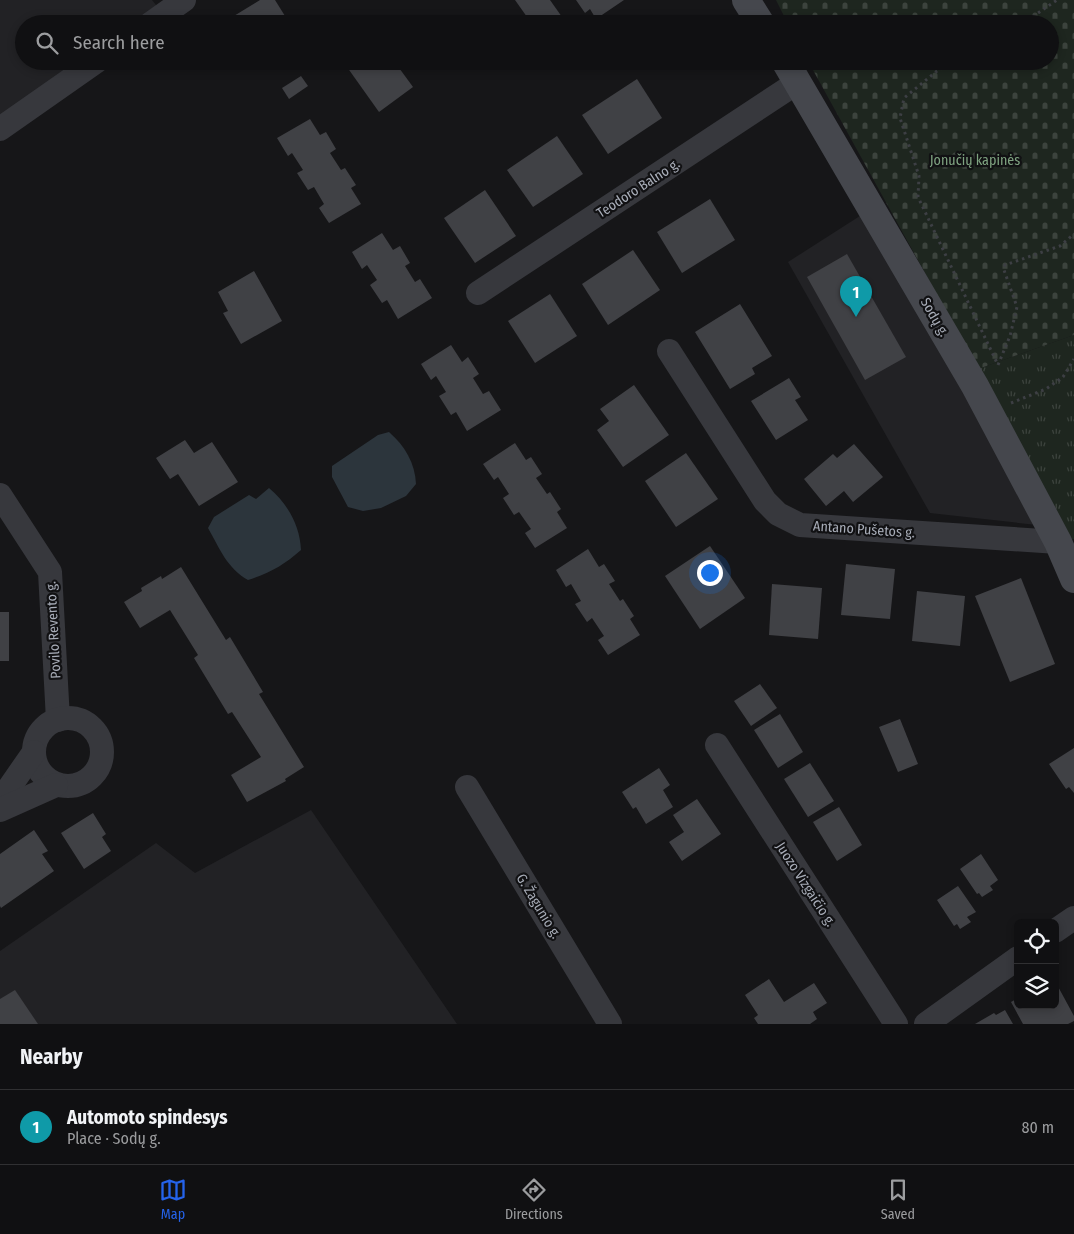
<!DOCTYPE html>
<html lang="en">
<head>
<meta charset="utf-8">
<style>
  :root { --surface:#101012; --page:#19191b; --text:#f1f3f6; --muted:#9c9d9f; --line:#303032; --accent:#2563eb }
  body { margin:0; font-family:"Fira Sans Condensed",sans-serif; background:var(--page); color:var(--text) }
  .controls { position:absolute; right:15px; bottom:15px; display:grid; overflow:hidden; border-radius:8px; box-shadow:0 2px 8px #0003 }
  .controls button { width:45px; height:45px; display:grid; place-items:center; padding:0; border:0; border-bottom:1px solid var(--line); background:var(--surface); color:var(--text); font:25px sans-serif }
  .you { position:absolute; left:709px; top:572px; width:18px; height:18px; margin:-12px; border:4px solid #fff; border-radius:50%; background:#1a73e8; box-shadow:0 0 0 8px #1a73e833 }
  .badge { display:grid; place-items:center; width:32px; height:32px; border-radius:50%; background:var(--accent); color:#fff; font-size:16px; font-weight:700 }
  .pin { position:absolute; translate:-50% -41px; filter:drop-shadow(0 1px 2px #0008) }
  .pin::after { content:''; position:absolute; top:26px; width:18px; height:15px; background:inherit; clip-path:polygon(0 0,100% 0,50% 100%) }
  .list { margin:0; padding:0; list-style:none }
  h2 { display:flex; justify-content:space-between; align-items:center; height:65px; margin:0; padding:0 20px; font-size:21px }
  h2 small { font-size:16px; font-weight:400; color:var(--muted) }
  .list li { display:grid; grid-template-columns:32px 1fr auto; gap:15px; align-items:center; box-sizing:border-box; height:75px; padding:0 20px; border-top:1px solid var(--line) }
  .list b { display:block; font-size:19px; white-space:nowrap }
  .list p { margin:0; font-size:16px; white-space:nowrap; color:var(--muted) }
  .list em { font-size:16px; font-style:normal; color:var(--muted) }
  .icon { flex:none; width:28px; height:28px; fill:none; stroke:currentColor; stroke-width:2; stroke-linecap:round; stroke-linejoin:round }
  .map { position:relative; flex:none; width:1074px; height:1024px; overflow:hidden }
  .search { position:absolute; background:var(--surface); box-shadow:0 2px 8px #0003; left:15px; right:15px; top:15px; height:55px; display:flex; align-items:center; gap:12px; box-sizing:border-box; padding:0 18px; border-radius:28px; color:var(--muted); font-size:19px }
  .sheet { height:140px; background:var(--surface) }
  nav { display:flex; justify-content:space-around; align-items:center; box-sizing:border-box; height:70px; border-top:1px solid var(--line); background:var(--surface); font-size:14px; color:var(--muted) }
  nav a { display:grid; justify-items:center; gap:2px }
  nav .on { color:var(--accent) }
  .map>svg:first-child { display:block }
  .built { fill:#222225 }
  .grass { fill:url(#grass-tufts) }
  .cemetery { fill:url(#cemetery-stones) }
  .water { fill:#2c353c }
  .building { fill:#404145 }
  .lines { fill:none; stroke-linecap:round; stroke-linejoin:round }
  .path { stroke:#3d3f44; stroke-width:3; stroke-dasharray:2.5 4; stroke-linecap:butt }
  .minor { stroke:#37383d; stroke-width:24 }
  .secondary { stroke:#45474d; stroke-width:28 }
  .labels { text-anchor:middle; stroke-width:4.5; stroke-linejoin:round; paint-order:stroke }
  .park-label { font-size:14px; fill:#7fa381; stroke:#111113 }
  .street-label { font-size:14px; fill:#a8adb8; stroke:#111113 }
</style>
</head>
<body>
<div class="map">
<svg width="1074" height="1024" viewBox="0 0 1074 1024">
  <defs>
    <pattern id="grass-tufts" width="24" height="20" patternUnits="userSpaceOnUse" patternTransform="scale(1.25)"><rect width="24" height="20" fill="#1e261f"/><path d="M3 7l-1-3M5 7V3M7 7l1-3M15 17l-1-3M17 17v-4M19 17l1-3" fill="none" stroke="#3c433d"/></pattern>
    <pattern id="cemetery-stones" width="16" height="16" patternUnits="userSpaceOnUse" patternTransform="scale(1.25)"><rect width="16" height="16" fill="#1e261f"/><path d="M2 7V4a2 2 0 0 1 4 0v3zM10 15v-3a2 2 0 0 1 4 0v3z" fill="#3c433d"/></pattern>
  </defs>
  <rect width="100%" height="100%" fill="#161618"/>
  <g class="built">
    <polygon points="0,0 152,0 163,14 150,24 24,24 24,61 97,61 0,129"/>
    <polygon points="863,214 957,375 1037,525 930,513 788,262"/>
    <polygon points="311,810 457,1024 0,1024 0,951 156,843 195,873"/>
  </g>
  <polygon class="grass" points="1074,335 1074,539 1070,540 978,369"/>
  <polygon class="cemetery" points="776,0 1074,0 1074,335 978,369 808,61 1050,61 1050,24 788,24"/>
  <g class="water">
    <path d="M389 432C405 446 415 463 416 484L406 496 381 508 363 511 348 507 332 477V466L378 435Z"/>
    <path d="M269 488C288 504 300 526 301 550 284 565 270 573 248 580 227 568 220 549 208 528L214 517 249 495 256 499Z"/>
  </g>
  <g class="building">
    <polygon points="260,0 275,0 290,24 215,24 222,19 224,22"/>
    <polygon points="515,0 550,0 562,17 553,24 532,24"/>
    <polygon points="576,0 624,0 596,19 590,9 585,13"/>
    <polygon points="355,61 394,61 413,87 379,112 347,67"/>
    <polygon points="301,76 308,86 289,99 282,88"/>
    <polygon points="637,79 662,118 608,154 582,115"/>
    <polygon points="310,119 320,135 326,132 336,149 330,153 341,170 345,168 356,185 351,188 361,204 329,223 319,208 324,204 314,187 308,190 297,173 303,170 292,153 288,156 277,138"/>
    <polygon points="557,136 583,174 533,207 507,170"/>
    <polygon points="485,190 516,236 475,263 444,218"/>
    <polygon points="710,199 735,240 682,273 657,232"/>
    <polygon points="382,233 393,250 400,246 410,263 405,266 415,282 420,279 432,298 398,319 387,300 382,303 370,285 377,280 367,265 362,269 352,252"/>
    <polygon points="633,250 660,290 608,325 582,284"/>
    <polygon points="847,254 906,357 865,380 807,277"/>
    <polygon points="254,271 282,321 241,344 223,313 228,311 218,292"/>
    <polygon points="550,294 577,336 535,363 508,321"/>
    <polygon points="740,304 772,356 752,368 755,374 730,389 695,332"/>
    <polygon points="451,345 462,362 468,357 479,374 473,378 483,394 489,391 501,410 467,431 456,412 451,415 439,396 446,392 436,376 431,380 421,364"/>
    <polygon points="789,378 801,397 795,400 808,420 776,440 751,401"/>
    <polygon points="634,385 669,435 623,467 597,430 609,421 600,409"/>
    <polygon points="185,440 194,453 212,442 238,482 199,506 178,474 170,479 156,458"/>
    <polygon points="515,443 526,460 531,457 542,474 536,478 547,494 550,492 561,509 557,512 567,528 535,548 525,533 531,529 519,512 514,515 503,498 509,494 498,477 494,480 483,464"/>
    <polygon points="854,444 883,477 853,502 844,491 826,506 804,479 833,454 837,458"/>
    <polygon points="686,453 718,499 676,527 645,481"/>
    <polygon points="710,546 745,598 700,629 665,576"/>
    <polygon points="588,549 599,567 604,564 615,581 609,584 620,601 623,599 634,616 630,619 640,635 608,655 598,640 604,636 592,618 587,622 575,604 581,601 571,584 566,587 556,570"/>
    <polygon points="846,564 895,569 890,619 841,615"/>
    <polygon points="181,567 226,640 230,637 263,692 259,694 304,767 285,779 286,781 247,802 231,775 261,757 232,712 228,714 194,658 198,655 170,610 140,628 124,602 142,591 141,588 161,576 162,579"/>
    <polygon points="1021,578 1055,664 1010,682 975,596"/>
    <polygon points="772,584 822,588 818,639 769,635"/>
    <polygon points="917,591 965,596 960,646 912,641"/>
    <rect x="0" y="612" width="9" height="49"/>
    <polygon points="760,684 777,708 751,726 734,701"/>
    <polygon points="780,714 803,752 778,768 754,730"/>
    <polygon points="900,719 918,764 898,772 879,727"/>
    <polygon points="1074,748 1074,793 1069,787 1066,789 1049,764"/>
    <polygon points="810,763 834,801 808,817 784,779"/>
    <polygon points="659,768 670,785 663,790 673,807 646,824 636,807 633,809 622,792"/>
    <polygon points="697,799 721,834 682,861 669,842 684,832 673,815"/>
    <polygon points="839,807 862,845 837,861 813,822"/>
    <polygon points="93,813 106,834 102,837 111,851 84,869 61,833"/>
    <polygon points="34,830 48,851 42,854 54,871 1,908 0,906 0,854"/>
    <polygon points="981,854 998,880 990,886 993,890 982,897 979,893 977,894 960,869"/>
    <polygon points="958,886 976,912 967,917 971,922 960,929 957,924 954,926 937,900"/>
    <polygon points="769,979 784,1002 814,983 827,1003 813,1012 817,1019 810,1024 758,1024 754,1018 758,1015 745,995"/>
    <polygon points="1055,981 1074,1016 1074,1021 1068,1024 1023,1024 1011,1002 1018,998 1018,1005 1055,1005"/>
    <polygon points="15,990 38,1024 0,1024 0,999"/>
    <polygon points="1005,1010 1013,1024 975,1024 994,1013 996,1015"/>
  </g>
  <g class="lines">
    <g class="path">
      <polyline points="1022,24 1057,0"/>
      <polyline points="954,61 937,71 904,98 900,118 919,176 918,197 998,365"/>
      <polyline points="998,365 1010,336 1017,307 1004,270 1005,265 1060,246 1074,234"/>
      <polyline points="1011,403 1046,389 1063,377 1074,359"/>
    </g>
    <g class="minor">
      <polyline points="150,24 184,0"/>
      <polyline points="0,129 97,61"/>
      <polyline points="478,293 798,82"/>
      <polyline points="669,351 765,501 778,514 800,525 1058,542"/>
      <polyline points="0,495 50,572 58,720"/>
      <circle cx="68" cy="752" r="34"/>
      <polyline points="717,745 896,1024"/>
      <polyline points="467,787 610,1024"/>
      <polyline points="0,801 34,752"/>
      <polyline points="0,810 56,785"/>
      <polyline points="1055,931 1074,918"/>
      <polyline points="926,1024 1018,958"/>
    </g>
    <g class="secondary">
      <polyline points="746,0 761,24"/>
      <polyline points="785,61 975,386 1058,542 1074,579"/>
    </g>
  </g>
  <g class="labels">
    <g class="park-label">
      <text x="975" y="165">Jonučių kapinės</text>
    </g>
    <g class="street-label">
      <text transform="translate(638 188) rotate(-33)" y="5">Teodoro Balno g.</text>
      <text transform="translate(935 317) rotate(60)" y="5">Sodų g.</text>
      <text transform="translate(864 529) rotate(4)" y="5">Antano Pušetos g.</text>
      <text transform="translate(53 630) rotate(-93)" y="5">Povilo Revento g.</text>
      <text transform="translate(806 884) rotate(57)" y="5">Juozo Vizgaičio g.</text>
      <text transform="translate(539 906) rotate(59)" y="5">G. Žagunio g.</text>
    </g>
  </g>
</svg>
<div class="controls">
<button><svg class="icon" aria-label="locate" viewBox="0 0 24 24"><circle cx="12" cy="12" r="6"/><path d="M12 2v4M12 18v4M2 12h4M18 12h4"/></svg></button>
<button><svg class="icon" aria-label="layers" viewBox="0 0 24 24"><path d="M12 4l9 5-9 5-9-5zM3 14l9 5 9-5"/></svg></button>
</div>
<div class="you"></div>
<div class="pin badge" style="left:856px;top:317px;background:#0f9aa8">1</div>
<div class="search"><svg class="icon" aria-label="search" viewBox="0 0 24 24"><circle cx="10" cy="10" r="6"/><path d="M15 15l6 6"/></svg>Search here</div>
</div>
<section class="sheet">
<h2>Nearby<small></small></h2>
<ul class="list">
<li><span class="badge" style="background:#0f9aa8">1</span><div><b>Automoto spindesys</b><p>Place · Sodų g.</p></div><em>80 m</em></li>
</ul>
</section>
<nav>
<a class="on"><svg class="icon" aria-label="map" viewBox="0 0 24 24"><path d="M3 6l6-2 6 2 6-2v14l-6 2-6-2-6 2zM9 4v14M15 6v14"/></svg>Map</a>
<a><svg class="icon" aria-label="directions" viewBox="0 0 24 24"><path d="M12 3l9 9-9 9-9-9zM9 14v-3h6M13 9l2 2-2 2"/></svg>Directions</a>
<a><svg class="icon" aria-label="saved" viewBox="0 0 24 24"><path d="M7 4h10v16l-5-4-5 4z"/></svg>Saved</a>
</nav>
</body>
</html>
